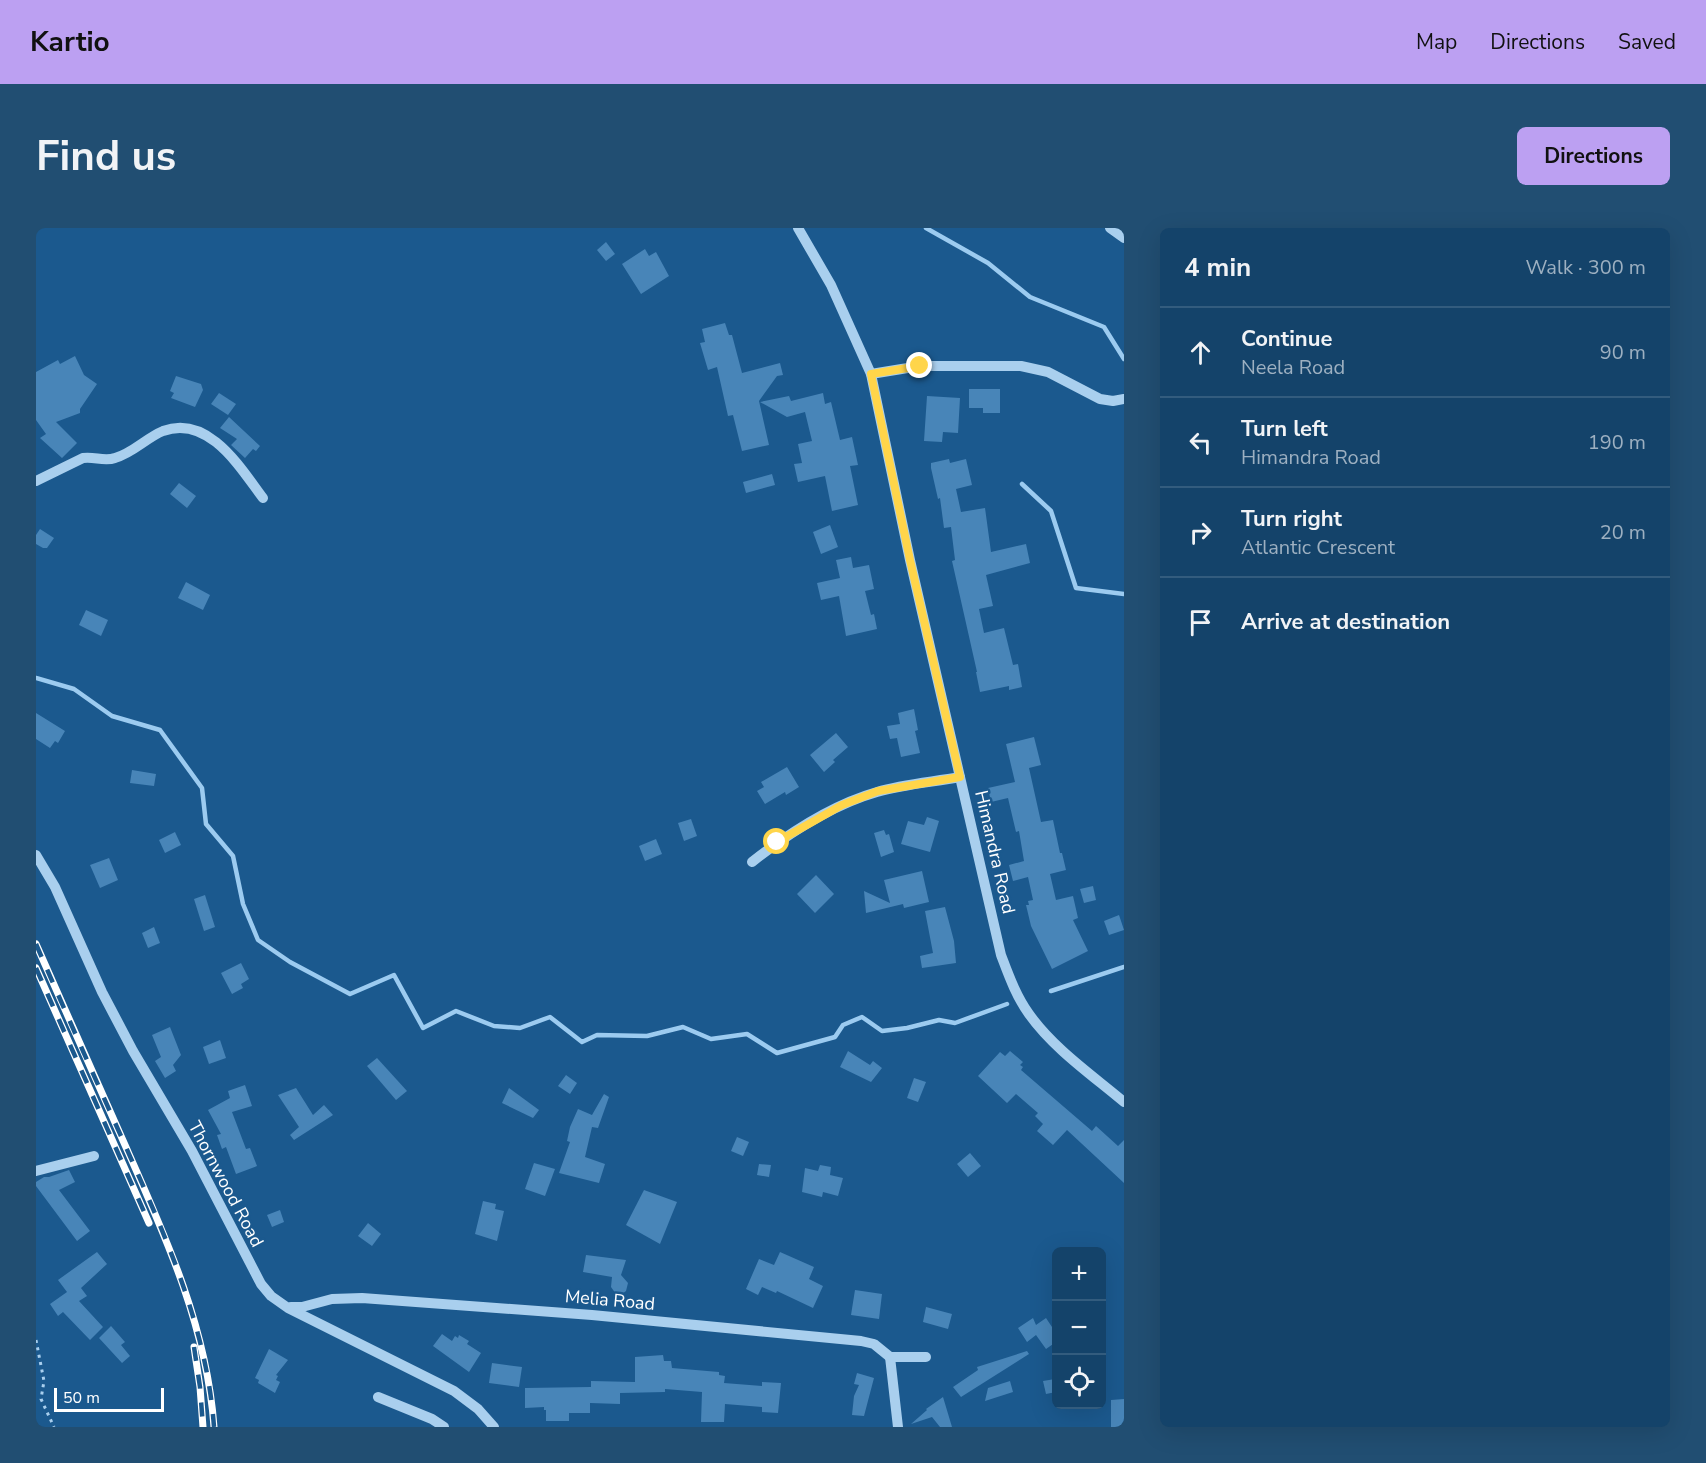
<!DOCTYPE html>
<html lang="en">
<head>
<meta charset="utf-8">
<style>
  :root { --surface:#14436a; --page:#214e72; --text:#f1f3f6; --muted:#9db0c1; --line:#335c7e; --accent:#bca0f2 }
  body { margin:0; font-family:"Nunito Sans",sans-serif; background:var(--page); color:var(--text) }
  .controls { position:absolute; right:18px; bottom:18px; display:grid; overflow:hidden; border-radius:9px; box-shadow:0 6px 24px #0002 }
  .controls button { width:54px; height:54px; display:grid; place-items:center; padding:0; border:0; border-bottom:2px solid var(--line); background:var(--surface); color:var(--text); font:30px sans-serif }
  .scale { position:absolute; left:18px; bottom:15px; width:110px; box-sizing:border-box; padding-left:6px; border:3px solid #fff; border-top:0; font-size:16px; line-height:21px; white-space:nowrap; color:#fff; -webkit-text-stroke:4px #1b598e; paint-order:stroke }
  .stop { position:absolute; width:18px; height:18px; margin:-14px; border:4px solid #ffd54a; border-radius:50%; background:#fff }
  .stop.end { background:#ffd54a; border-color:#fff; box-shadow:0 2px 6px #0008 }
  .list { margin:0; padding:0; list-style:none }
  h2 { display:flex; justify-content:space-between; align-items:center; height:78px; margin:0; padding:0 24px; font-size:26px }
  h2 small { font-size:20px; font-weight:400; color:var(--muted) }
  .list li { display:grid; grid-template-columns:39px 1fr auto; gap:18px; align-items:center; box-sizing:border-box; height:90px; padding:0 24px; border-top:2px solid var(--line) }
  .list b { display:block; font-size:22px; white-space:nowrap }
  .list p { margin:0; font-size:20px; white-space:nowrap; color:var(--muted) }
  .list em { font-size:20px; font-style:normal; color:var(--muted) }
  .icon { flex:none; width:33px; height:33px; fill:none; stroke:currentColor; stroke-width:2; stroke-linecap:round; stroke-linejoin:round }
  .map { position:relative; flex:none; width:1088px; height:1199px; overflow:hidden; border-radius:9px }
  header { display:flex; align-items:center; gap:36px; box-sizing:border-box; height:84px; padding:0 30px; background:var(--accent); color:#111 }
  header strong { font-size:28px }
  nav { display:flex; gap:33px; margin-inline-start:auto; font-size:21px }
  .intro { display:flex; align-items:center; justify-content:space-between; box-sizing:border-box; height:144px; padding:0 36px }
  h1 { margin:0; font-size:42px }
  .button { padding:15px 27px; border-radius:9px; background:var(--accent); color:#111; font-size:21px; font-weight:700 }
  main { display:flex; gap:36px; padding:0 36px }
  aside { flex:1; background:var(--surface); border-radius:9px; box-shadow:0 6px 24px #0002 }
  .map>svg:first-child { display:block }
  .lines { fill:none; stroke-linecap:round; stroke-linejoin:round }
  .stream { stroke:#9ccbf0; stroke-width:4.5 }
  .building { fill:#4885b8 }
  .path { stroke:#a9cfee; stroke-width:3; stroke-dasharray:3 4.5; stroke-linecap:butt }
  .minor { stroke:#a9cfee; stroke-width:10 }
  .rail-casing { stroke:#fff; stroke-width:7 }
  .rail { stroke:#1b598e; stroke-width:4.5; stroke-dasharray:14; stroke-linecap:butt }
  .route { stroke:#ffd54a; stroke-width:8 }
  .labels { text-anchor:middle; stroke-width:5; stroke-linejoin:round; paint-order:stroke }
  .street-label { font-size:18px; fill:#fff; stroke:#1b598e }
</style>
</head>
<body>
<header>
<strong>Kartio</strong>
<nav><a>Map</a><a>Directions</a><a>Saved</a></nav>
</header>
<div class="intro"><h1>Find us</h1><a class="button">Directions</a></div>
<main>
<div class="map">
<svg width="1088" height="1199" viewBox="0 0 1088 1199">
  <rect width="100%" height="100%" fill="#1b598e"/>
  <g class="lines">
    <g class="stream">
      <polyline points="890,0 952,35 994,69 1068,99 1088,131"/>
      <polyline points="986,256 1015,283 1040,360 1088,366"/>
      <polyline points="0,450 38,461 76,488 124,502 166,560 170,596 197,628 207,676 222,712 254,734 314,766 358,747 387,800 420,783 458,798 484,800 514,789 546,814 561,807 611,808 647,799 675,811 711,806 741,825 799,809 807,797 826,789 846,803 871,800 903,792 919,795 971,776"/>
      <polyline points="1015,763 1088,739"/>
    </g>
  </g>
  <g class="building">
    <polygon points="570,14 579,26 570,33 561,22"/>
    <polygon points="609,21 613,28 620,24 633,48 605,66 586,36"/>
    <polygon points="689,95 693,107 696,107 706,145 744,135 747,147 741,148 723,173 733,217 706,223 697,187 692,188 681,139 672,142 664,115 669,114 666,101"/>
    <polygon points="39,128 48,147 61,156 44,181 44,185 20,194 41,215 26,230 4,210 10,206 0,192 0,144 22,132 24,136"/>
    <polygon points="140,148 165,156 167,162 159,179 135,170 138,165 134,163"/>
    <polygon points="933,161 964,161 964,185 947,185 947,180 933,180"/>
    <polygon points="183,165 200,176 192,187 175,176"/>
    <polygon points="787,165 789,176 795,174 804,212 816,209 822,237 814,238 822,277 796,283 789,248 762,254 758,236 766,235 762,216 776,213 769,184 751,189 724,174 753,168 755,173"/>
    <polygon points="891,168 924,170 922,205 907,204 906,214 888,213"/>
    <polygon points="193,189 224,218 220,223 217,221 209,230 195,217 201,211 184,200"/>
    <polygon points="913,231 914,235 930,231 936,257 920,261 925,284 949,280 955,324 990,316 994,335 950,347 957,378 943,381 948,405 968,400 977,437 982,436 986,459 973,462 973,458 944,464 940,444 941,444 916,333 919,332 915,299 908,300 904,270 902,271 895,240 895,235"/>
    <polygon points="736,246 739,257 710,265 707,254"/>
    <polygon points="143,255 160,268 151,280 134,266"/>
    <polygon points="794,297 802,319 785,326 777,304"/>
    <polygon points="4,301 18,310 11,320 7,320 0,316 0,307"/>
    <polygon points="815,329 817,340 833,337 838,361 829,363 835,387 838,386 841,401 810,408 803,368 785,372 781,355 804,350 800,332"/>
    <polygon points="150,354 174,367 167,382 142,370"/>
    <polygon points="50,382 72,392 65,408 43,397"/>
    <polygon points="878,481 882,502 879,503 884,525 865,529 861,510 854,511 851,498 864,496 862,485"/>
    <polygon points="0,485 29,503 22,515 19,513 14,520 0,511"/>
    <polygon points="800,505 812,519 797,532 799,534 788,544 774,527"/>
    <polygon points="998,509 1005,537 993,540 1005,594 1017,592 1024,625 1026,625 1030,642 1014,646 1020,672 1037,668 1042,690 1037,692 1052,723 1016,741 995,698 990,677 993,677 992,673 997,672 992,649 977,653 973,637 988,633 983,603 980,604 972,570 955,574 952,560 979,554 970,516"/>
    <polygon points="751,539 763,559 750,567 749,564 729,576 721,563 728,559 725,554"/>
    <polygon points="96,542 120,546 118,558 94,555"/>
    <polygon points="891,589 903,593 894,624 865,616 872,593 888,597"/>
    <polygon points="655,591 661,608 648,613 642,595"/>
    <polygon points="848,602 850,607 853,606 858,624 845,629 838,605"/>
    <polygon points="139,604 145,617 129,625 123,612"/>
    <polygon points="620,611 626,626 609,633 603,618"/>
    <polygon points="73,630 82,652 64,660 54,637"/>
    <polygon points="886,643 893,674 868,680 867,676 830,685 828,663 854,675 848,652"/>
    <polygon points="780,647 798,666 779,685 761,666"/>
    <polygon points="1057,658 1060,672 1048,675 1044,661"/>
    <polygon points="169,667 179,699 168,703 158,671"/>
    <polygon points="909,679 918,713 920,735 886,740 884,728 897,725 889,683"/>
    <polygon points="1083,687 1088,702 1073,707 1068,693"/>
    <polygon points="118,699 124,715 112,720 106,705"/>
    <polygon points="205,735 213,751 205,756 207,760 196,766 185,745"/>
    <polygon points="134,799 145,827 137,837 140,843 129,850 119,833 125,829 116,807"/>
    <polygon points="184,812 190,830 173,836 167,819"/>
    <polygon points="812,823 834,837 837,833 846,840 835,854 804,839"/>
    <polygon points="974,823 987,834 984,837 987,839 985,842 1056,903 1060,898 1082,918 1088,912 1088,955 1031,902 1017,917 1001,903 1007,896 999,888 1002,885 980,866 971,875 942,848 964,824 969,828"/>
    <polygon points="341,830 371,863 360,872 331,838"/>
    <polygon points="530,847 541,855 534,866 522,858"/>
    <polygon points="878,850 890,854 882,874 871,870"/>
    <polygon points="209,857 216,878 196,884 210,921 214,920 221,938 200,946 190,919 186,921 181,907 185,906 172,882 194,870 192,863"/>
    <polygon points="260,860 277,887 288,877 297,887 258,912 254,907 263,899 242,867"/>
    <polygon points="473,860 503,882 497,890 466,875"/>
    <polygon points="568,866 573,869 562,900 556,899 549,929 569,936 563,955 523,945 534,914 531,913 534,899 542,881 556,887"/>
    <polygon points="701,909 713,914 707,928 695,923"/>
    <polygon points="934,925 945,938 932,949 921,936"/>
    <polygon points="498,935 519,941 509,968 489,961"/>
    <polygon points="723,936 735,937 733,949 721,947"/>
    <polygon points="784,937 795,939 794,947 807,950 802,968 787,964 786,969 766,964 769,940 782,943"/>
    <polygon points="33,942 39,954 23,962 54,1003 41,1013 0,958 0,954 8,949 13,949"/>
    <polygon points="608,962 641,974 624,1016 590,997"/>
    <polygon points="447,973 460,976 459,981 468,983 461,1013 439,1006"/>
    <polygon points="244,982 248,994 236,999 231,987"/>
    <polygon points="332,995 345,1006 336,1018 322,1008"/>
    <polygon points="61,1024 71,1036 45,1060 51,1068 43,1073 67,1099 54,1112 27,1084 22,1088 14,1076 31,1064 22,1052"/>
    <polygon points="744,1024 778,1039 773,1051 787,1058 777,1080 741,1063 740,1065 726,1059 722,1067 710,1061 723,1031 738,1037"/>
    <polygon points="550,1027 590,1032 585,1047 592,1055 590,1063 586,1066 580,1066 575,1059 576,1049 547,1044"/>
    <polygon points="819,1062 846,1066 843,1091 815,1087"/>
    <polygon points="890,1079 916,1086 912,1101 887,1094"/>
    <polygon points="997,1090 1000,1097 1010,1090 1020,1105 1020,1114 1010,1121 1000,1107 991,1114 982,1100"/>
    <polygon points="75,1098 89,1114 85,1117 94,1128 86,1135 63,1110"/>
    <polygon points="406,1106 416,1113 419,1108 422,1110 423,1107 433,1113 431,1116 445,1125 433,1144 397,1118"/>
    <polygon points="233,1121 252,1132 240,1147 242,1148 240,1152 244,1154 239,1165 222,1155 223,1152 219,1150"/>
    <polygon points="991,1123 993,1126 925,1169 917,1159 942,1142 941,1139"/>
    <polygon points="627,1127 628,1133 635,1133 636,1140 683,1144 683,1147 689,1148 688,1155 726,1158 726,1154 745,1155 742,1185 726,1184 726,1179 689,1176 688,1194 665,1194 666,1164 629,1161 629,1164 584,1165 584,1176 554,1175 554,1185 533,1185 533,1193 510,1193 510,1182 508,1182 508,1179 489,1180 489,1160 555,1159 555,1153 599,1154 599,1129"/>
    <polygon points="456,1135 486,1139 483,1159 453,1155"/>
    <polygon points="821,1145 838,1150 828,1188 816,1187 818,1168 823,1157 818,1156"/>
    <polygon points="1019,1151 1020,1164 1010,1166 1007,1153"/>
    <polygon points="974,1153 977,1164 949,1173 952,1160"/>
    <polygon points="907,1169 916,1199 904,1199 896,1189 875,1196 891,1182 890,1181"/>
    <polygon points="1088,1171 1088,1199 1075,1199 1075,1172"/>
  </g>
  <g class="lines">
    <polyline class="path" points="0,1112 8,1153 5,1171 18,1199"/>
    <g class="minor">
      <path d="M762 0 795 57 835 146 874 332 965 727C973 748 980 768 993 786 1018 821 1056 847 1088 874"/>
      <polyline points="1074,0 1088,10"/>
      <polyline points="835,146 884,138 985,138 1012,144 1064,171 1077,173 1088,171"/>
      <path d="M0 253 47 230C58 228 68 234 79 230 97 225 110 210 127 203 173 186 205 241 227 270"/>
      <polyline points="0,627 19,659 66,764 97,823 156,923 225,1056 235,1068 252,1080 418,1163 442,1181 458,1199"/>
      <path d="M716 634C753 605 795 577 841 564 868 556 897 554 924 549"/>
      <polyline points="0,943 58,928"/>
      <polyline points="255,1079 266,1079 296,1071 326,1070 556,1087 825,1113 838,1116 854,1129 890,1129"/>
      <polyline points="854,1129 862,1199"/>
      <polyline points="342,1169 396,1191 408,1199"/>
    </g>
    <g class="rail-casing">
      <g id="rail">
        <path d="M0 716C29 783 59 850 89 917 129 1007 171 1099 178 1199"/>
        <polyline points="0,740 113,995"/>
        <polyline points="158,1119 164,1159 167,1199"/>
      </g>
    </g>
    <use href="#rail" class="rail"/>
  </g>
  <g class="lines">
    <polyline class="route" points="741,614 806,577 842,563 924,549 874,332 835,146 884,138"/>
  </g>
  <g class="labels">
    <g class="street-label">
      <text transform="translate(959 624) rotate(77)" y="6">Himandra Road</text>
      <text transform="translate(190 956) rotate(62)" y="6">Thornwood Road</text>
      <text transform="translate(574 1072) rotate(5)" y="6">Melia Road</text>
    </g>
  </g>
</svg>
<div class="controls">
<button>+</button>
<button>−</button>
<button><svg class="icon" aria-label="locate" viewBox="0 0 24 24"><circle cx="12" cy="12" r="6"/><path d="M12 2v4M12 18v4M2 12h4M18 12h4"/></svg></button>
</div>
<div class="scale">50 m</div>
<div class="stop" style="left:741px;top:614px"></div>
<div class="stop end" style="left:884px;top:138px"></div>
</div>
<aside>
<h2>4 min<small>Walk · 300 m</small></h2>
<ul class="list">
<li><svg class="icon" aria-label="ahead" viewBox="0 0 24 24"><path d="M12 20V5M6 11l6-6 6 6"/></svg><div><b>Continue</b><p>Neela Road</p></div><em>90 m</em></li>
<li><svg class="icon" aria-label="left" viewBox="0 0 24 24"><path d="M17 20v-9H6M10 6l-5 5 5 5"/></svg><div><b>Turn left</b><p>Himandra Road</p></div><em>190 m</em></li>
<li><svg class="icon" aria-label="right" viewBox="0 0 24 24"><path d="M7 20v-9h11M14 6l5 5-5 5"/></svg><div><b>Turn right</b><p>Atlantic Crescent</p></div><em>20 m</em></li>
<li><svg class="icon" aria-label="arrive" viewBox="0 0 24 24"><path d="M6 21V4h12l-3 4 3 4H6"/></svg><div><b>Arrive at destination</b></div></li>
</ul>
</aside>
</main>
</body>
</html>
